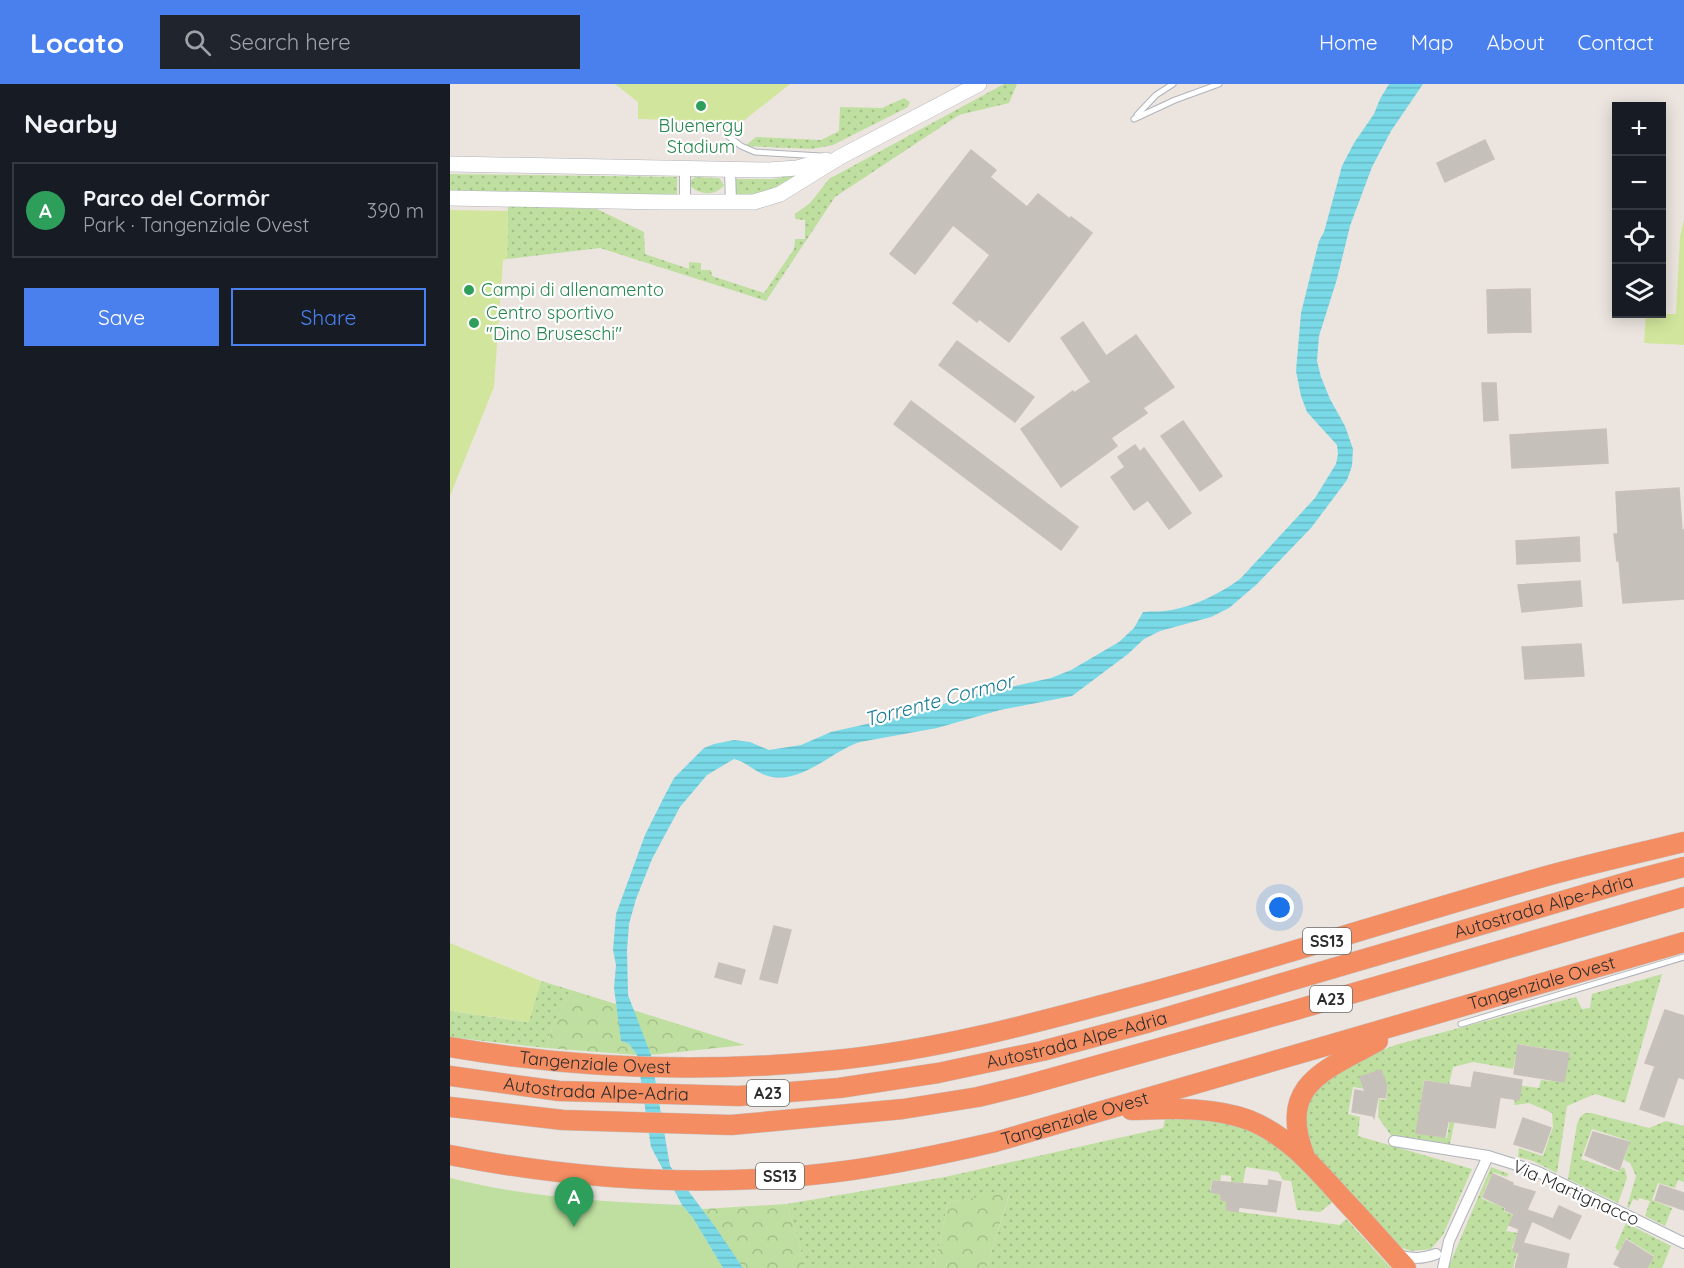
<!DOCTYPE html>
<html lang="en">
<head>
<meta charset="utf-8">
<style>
  :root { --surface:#171b24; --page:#20242c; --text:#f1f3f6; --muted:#9ea1a6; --line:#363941; --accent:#4a80ee }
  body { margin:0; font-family:Quicksand,sans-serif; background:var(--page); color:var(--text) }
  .controls { position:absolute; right:18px; top:18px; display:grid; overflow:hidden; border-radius:0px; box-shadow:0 3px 15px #0003 }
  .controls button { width:54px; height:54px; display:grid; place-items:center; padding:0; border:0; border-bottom:2px solid var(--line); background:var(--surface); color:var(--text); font:30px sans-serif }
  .you { position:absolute; left:830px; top:824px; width:21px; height:21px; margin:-15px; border:4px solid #fff; border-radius:50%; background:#1a73e8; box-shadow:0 0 0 9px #1a73e833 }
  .badge { display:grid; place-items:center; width:39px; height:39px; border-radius:50%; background:var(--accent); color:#fff; font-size:20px; font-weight:700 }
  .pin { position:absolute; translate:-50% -50px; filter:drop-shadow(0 2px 3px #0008) }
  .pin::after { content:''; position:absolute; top:32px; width:21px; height:18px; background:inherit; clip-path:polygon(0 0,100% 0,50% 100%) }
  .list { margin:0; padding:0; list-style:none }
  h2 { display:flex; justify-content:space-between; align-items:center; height:78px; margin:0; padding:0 24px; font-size:26px }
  h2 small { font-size:20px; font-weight:400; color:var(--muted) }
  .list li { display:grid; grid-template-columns:39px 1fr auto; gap:18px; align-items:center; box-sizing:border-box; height:96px; margin:0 12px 12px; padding:0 12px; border:2px solid var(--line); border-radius:0px }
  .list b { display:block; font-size:22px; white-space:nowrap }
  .list p { margin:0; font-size:20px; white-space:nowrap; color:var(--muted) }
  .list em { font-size:20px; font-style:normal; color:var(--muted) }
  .actions { display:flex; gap:12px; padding:18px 24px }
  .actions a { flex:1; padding:14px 0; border:2px solid var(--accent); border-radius:0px; text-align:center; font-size:21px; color:var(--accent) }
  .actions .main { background:var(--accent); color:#fff }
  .icon { flex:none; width:33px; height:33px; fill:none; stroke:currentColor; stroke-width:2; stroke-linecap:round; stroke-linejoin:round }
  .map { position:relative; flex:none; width:1234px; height:1184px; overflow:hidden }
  header { display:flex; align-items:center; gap:36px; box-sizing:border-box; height:84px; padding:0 30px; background:var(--accent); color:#fff }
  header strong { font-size:28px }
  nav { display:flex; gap:33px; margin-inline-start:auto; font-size:21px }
  .search { width:420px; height:54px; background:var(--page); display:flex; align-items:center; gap:15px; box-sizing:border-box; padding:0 21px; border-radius:0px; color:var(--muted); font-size:22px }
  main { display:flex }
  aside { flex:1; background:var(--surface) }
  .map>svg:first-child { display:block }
  .grass { fill:url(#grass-dots) }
  .forest { fill:url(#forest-crowns) }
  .park { fill:#bedf9f }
  .pitch { fill:#d1e69c }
  .water { fill:url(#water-rules) }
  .building { fill:#c5c0ba; stroke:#c8c0b9; stroke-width:1.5 }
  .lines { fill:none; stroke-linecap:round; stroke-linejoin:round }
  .lane-casing { stroke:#afb3bb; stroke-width:7 }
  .street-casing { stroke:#afb3bb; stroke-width:12 }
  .secondary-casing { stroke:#afb3bb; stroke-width:16 }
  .highway-casing { stroke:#c4c4c4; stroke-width:21 }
  .lane { stroke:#fff; stroke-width:5 }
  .street { stroke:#fff; stroke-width:10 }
  .secondary { stroke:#fff; stroke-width:15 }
  .highway { stroke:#f48d62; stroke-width:20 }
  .leisure-dot { fill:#2e9e5b; stroke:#fff; stroke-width:2 }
  .labels { text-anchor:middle; stroke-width:4.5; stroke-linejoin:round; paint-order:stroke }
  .shield { fill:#fff; stroke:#6b6b6b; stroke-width:1.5 }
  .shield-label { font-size:16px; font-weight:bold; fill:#2c2c2c }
  .leisure-label { font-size:18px; fill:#27864d; stroke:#fff; text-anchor:start }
  .street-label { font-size:18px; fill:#2c2c2c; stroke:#fff }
  .water-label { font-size:20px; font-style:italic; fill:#167b95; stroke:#fff }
</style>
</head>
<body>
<header>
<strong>Locato</strong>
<div class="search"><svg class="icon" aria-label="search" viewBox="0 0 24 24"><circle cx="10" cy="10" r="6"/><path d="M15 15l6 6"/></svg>Search here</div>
<nav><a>Home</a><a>Map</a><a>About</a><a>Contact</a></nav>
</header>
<main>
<aside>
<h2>Nearby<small></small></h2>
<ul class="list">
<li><span class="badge" style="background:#2e9e5b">A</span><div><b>Parco del Cormôr</b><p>Park · Tangenziale Ovest</p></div><em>390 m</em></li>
</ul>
<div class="actions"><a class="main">Save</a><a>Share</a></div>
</aside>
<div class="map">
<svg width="1234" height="1184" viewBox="0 0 1234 1184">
  <defs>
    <pattern id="grass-dots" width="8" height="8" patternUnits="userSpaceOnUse" patternTransform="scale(1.5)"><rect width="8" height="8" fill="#bedf9f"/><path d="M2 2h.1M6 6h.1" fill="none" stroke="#a3c089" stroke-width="1.8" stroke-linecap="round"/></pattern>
    <pattern id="forest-crowns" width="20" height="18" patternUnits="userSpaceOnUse" patternTransform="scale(1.5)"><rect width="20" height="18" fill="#bedf9f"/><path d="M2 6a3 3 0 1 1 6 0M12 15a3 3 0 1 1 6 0" fill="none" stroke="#a3c089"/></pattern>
    <pattern id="water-rules" width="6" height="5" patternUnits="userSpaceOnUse" patternTransform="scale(1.5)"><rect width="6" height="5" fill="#79d9e7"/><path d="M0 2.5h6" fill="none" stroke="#69bac6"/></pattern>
  </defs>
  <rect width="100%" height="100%" fill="#ece5df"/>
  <g class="grass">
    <polygon points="554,0 567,0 559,19 509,31 385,113 316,217 150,164 57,175 58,122 147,125 194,148 195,170 239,185 239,178 251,179 251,186 261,186 262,192 314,209 344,165 345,155 355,155 355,136 345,135 345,130 360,119 379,95"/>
    <polygon points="454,14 460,18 458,23 383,61 362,65 295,62 306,53 371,56 389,47 390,23 432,24"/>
    <polygon points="360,88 313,108 286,112 286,95 324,95"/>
    <polygon points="0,90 227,93 227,111 0,107"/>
    <path d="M245 93 269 94 274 101C265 113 249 111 239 101L240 97Z"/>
    <polygon points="1212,890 1175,1019 1145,1010 1117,1022 1107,1089 1083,1077 1068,1073 1069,1064 1093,1072 1103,1043 1102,1029 1079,1019 1064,1021 1067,1001 1089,1004 1091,996 1114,998 1119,968 1068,960 1063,985 1023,978 1003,983 999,1000 974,996 966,1049 997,1054 1000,1034 1005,1035 1000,1060 950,1052 949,1054 942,1053 928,1033 929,1015 936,1016 938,1002 924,999 922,1006 903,1003 898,1030 910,1033 908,1052 1022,1085 993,1151 981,1165 961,1167 950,1163 863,1068 853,1037 863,1005 895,982 945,961 1126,913 1132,925 1140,924 1142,910"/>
    <polygon points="91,897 121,906 101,945 96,964 0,953 0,927 78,938"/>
    <polygon points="1135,1029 1141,1029 1199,1044 1216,1037 1234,1042 1234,1098 1228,1096 1225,1104 1208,1099 1202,1116 1222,1124 1215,1142 1195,1132 1200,1117 1189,1114 1188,1117 1183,1115 1179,1124 1177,1123 1186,1092 1180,1079 1174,1076 1180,1057 1142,1045 1131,1075 1169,1088 1172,1083 1175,1085 1177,1094 1168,1119 1118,1095 1127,1040 1130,1033"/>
    <polygon points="718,1033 771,1035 826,1057 885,1116 870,1128 847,1126 841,1097 833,1096 828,1088 796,1083 793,1099 781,1098 781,1092 771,1091 770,1097 762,1096 760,1107 771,1109 770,1116 777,1117 775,1126 890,1141 896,1135 941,1184 536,1184 560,1109 498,1118 484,1184 356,1184 337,1120 495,1093 713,1044 715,1035"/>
    <polygon points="1041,1083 1059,1090 1056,1093 1043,1088 1031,1114 1054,1124 1054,1127 1063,1131 1056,1147 1068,1149 1062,1164 1068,1166 1063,1184 998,1184"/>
    <polygon points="1176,1139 1221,1162 1212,1184 1198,1184 1204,1172 1176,1154 1169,1167 1165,1164"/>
  </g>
  <g class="forest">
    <polygon points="121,906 166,920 170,936 171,957 179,960 187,971 96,964 101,945"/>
    <polygon points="183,926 295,961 201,971"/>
    <polygon points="560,1108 536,1184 484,1184 498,1118"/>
    <polygon points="337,1120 356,1184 293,1184 252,1125"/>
  </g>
  <path class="park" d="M0 1094C75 1113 154 1118 232 1121L243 1134 273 1184H0Z"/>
  <g class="pitch">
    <polygon points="165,0 340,0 292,38 188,35 188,18"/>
    <polygon points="0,126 58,127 57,175 53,176 44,303 0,412"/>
    <polygon points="1234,135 1234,261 1194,259 1196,230 1226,230 1230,153"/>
    <polygon points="0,859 91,897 79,938 0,927"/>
  </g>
  <path class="water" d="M939 0H973L941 47 922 83 900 142 887 195 869 252 867 277 871 293 880 315 895 342 903 365 902 382 897 396 861 444 806 501 779 524 761 533 710 547 694 555 678 570 622 612 550 626 487 644 410 658C381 667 352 701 318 692 306 689 297 678 284 675L257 691 230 723 202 775 186 815 179 840 177 866 178 911 201 971 220 1082 266 1144 293 1184H273L243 1134 232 1121 201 1063 187 971 179 960 171 957 164 904 166 881 163 866 166 830 195 751 215 711 224 694 254 664 264 660 284 656 300 658 319 666 351 661 381 648 475 627 510 614 601 594 621 586 669 558 684 544 693 528C703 527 712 528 722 526 747 521 769 510 790 495L865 414 886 380 888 370 887 361 857 328 851 312 846 287 851 229 869 157 874 148 892 82 904 59 924 30 930 15Z"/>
  <g class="building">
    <polygon points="1035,56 1044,75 995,98 987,79"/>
    <polygon points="521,66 546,86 540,93 577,123 588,110 620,135 621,133 642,149 559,258 529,235 527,238 503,219 540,171 503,141 465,190 440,170"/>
    <polygon points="1080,205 1081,248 1038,249 1037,206"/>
    <polygon points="633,238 656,272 686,251 724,303 693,324 697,329 661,354 667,362 611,403 571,345 623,307 624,309 641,298 611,254"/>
    <polygon points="507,257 584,313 565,338 489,281"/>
    <polygon points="1032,299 1046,299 1048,336 1034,337"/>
    <polygon points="461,317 628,443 611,466 444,340"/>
    <polygon points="733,337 772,392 750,407 711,352"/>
    <polygon points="1156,345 1158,379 1062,384 1060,351"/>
    <polygon points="685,361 690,368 694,364 741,429 719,445 698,416 684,426 661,393 675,383 668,373"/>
    <polygon points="1229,404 1232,446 1234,446 1234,515 1173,519 1169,477 1167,477 1164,450 1168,450 1166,408"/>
    <polygon points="1129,453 1130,477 1067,480 1066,457"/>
    <polygon points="1130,497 1132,522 1072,528 1068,501"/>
    <polygon points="1131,560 1134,592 1075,595 1072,563"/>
    <polygon points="324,842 341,846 327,899 310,895"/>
    <polygon points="269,879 295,886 291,900 265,893"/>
    <polygon points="1215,926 1234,932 1234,995 1228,993 1214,1033 1190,1025 1205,982 1195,979"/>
    <polygon points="1068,961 1119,969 1114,998 1064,990"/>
    <polygon points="931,986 937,1003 935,1014 928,1013 924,1034 923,1032 902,1028 905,1006 915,1008 910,993"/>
    <polygon points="1024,988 1072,996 1069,1016 1050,1013 1045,1044 998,1037 995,1053 966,1049 975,997 1021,1004"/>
    <polygon points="1073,1034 1101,1044 1092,1069 1064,1060"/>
    <polygon points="1143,1048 1179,1058 1169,1086 1135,1071"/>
    <polygon points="1043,1090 1063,1099 1062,1101 1085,1108 1077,1126 1103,1135 1109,1122 1131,1132 1120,1155 1082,1137 1073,1159 1119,1170 1116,1184 1065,1184 1069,1169 1063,1167 1069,1145 1059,1141 1064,1130 1055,1126 1056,1124 1033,1113"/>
    <polygon points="819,1096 831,1098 826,1128 789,1123 788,1128 776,1126 777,1117 771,1116 771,1110 761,1108 763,1097 818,1102"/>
    <polygon points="1210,1101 1234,1109 1234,1126 1205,1116"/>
    <polygon points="1176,1156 1203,1173 1197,1184 1172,1184 1164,1180"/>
  </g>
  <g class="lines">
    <g class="lane-casing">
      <g id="lane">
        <polyline points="687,31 706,11 723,0"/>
        <polyline points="684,35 725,16 769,0"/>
        <polyline points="278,52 291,62 305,68 371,72"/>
        <polyline points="1011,940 1234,873"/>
      </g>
    </g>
    <g class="street-casing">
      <g id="street">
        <polyline points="235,84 235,118"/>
        <polyline points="280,86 281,119"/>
        <polyline points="944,1057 1038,1072 1086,1087 1234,1159"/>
        <path d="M948 1171C962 1175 972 1175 986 1170"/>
        <polyline points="993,1184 999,1157 1038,1072"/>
      </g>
    </g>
    <g class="secondary-casing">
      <g id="secondary">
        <polyline points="0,80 319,86 347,84 376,76"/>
        <polyline points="0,114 213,118 304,118 330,110 390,73 529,0"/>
      </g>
    </g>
    <g class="highway-casing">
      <g id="highway">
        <path id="s1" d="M0 963C127 985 258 989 386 976 485 966 582 940 678 914 815 878 950 833 1086 795 1135 781 1185 770 1234 758"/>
        <path id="s2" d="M0 992 109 1007 289 1012 389 1004 488 989 592 967 700 938 1184 796 1234 783"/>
        <polyline points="0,1023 113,1036 281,1041 453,1025 528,1013 577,1001 842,927 1234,813"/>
        <path d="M681 1026C720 1025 761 1022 799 1036 839 1052 866 1085 894 1116 915 1138 935 1161 956 1184"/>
        <path id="s3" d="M0 1071C132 1097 268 1105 402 1086 450 1079 498 1069 545 1058L1234 858"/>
        <path d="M855 1073C826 1000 876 986 928 957"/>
      </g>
    </g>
    <use href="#lane" class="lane"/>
    <use href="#street" class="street"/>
    <use href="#secondary" class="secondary"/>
    <use href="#highway" class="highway"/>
  </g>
  <g class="leisure-dot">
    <circle cx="251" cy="22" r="6"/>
    <circle cx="19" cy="206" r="6"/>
    <circle cx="24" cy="239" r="6"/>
  </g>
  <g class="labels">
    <g class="shield">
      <rect x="853" y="844" width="48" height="26" rx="4.5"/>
      <rect x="860" y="902" width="42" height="26" rx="4.5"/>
      <rect x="297" y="996" width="42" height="26" rx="4.5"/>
      <rect x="306" y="1079" width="48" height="26" rx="4.5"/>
    </g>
    <g class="shield-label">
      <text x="877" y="863">SS13</text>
      <text x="881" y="921">A23</text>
      <text x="318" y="1015">A23</text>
      <text x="330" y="1098">SS13</text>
    </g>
    <g class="leisure-label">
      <text x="251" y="48" text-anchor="middle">Bluenergy<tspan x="251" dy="21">Stadium</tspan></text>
      <text x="31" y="212">Campi di allenamento</text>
      <text x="36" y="235">Centro sportivo<tspan x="36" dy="21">"Dino Bruseschi"</tspan></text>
    </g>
    <g class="street-label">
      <text dy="6" stroke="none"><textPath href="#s2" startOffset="1119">Autostrada Alpe-Adria</textPath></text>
      <text dy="6" stroke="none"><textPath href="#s3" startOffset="1119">Tangenziale Ovest</textPath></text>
      <text dy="6" stroke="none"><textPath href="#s2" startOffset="633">Autostrada Alpe-Adria</textPath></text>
      <text dy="6" stroke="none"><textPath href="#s1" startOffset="146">Tangenziale Ovest</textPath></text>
      <text dy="6" stroke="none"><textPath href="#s2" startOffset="147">Autostrada Alpe-Adria</textPath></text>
      <text dy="6" stroke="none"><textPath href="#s3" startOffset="633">Tangenziale Ovest</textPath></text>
      <text transform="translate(1126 1109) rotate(24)" y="6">Via Martignacco</text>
    </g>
    <g class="water-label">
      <text transform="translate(489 616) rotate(-15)" y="7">Torrente Cormor</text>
    </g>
  </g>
</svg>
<div class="controls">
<button>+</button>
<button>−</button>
<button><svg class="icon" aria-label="locate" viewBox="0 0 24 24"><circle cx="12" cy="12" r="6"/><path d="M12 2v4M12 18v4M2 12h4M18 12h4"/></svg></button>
<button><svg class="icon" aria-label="layers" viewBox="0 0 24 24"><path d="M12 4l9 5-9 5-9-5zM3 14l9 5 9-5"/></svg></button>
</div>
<div class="you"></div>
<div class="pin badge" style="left:124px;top:1143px;background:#2e9e5b">A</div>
</div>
</main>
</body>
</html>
